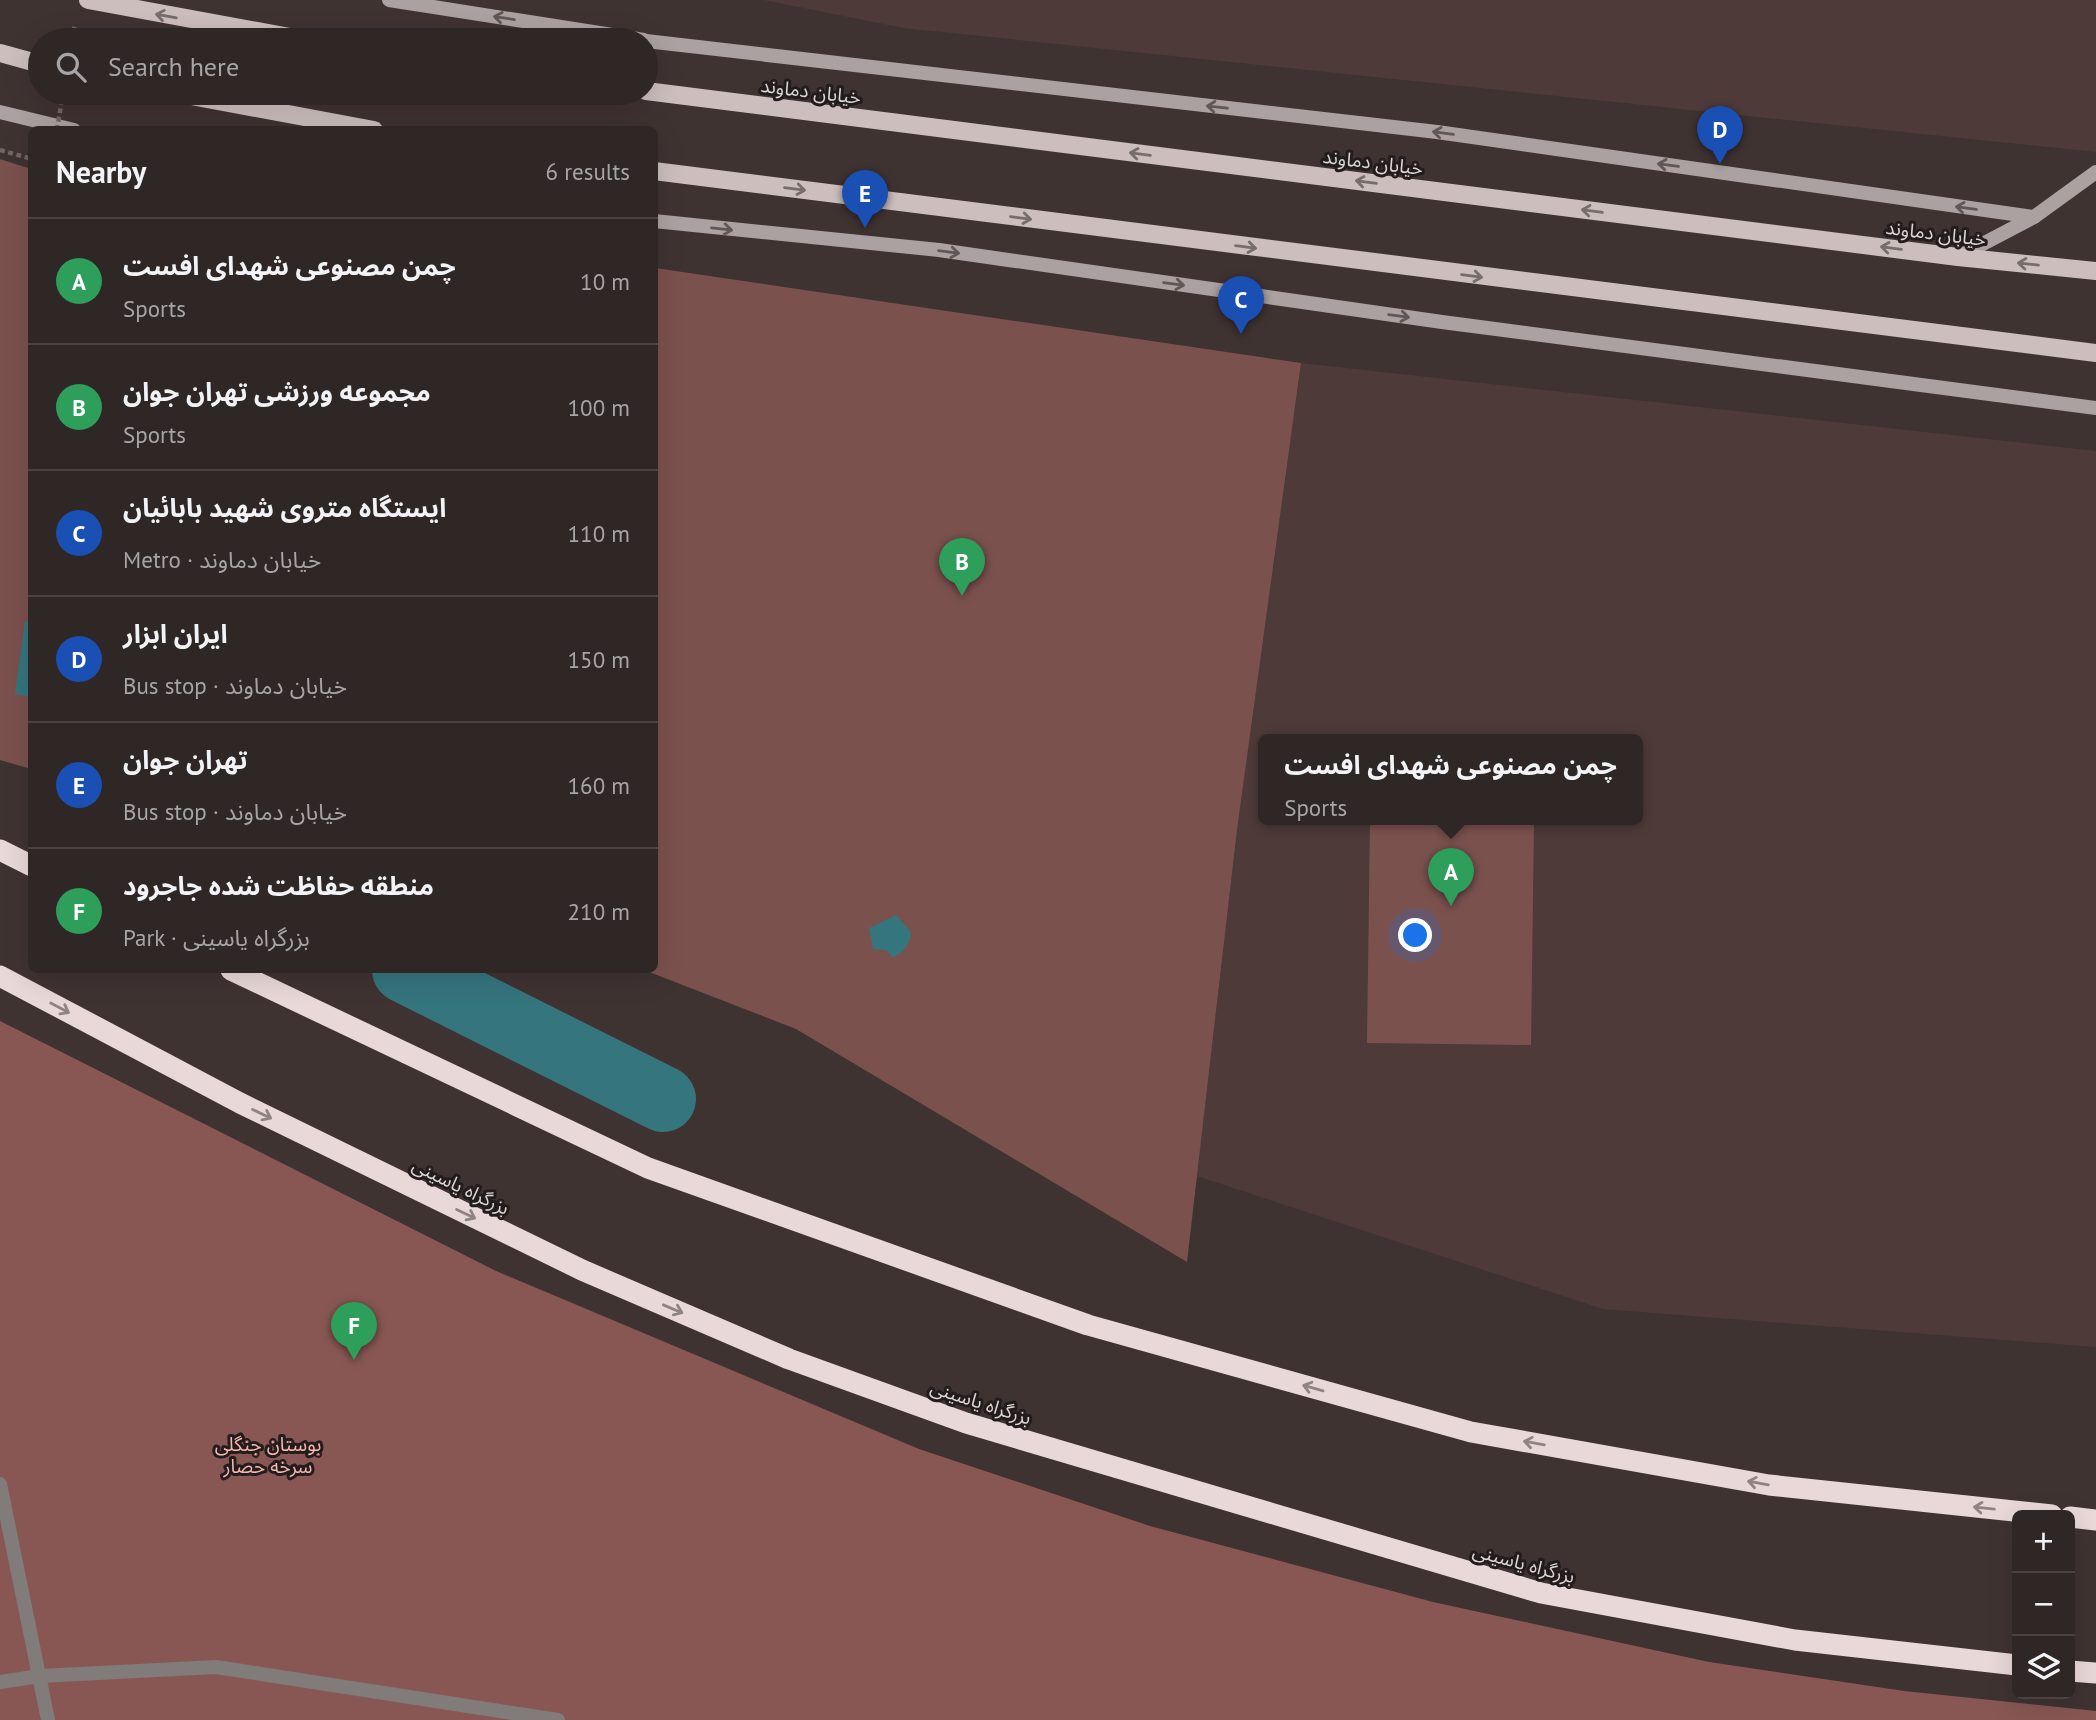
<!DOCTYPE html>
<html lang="en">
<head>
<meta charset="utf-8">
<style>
  :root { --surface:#2f2626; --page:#3b3232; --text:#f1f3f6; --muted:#a7a5a7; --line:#4a4343; --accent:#53cbdb }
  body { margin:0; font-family:"PT Sans","Noto Sans Arabic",sans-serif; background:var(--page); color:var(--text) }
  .controls { position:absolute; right:21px; bottom:21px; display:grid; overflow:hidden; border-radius:10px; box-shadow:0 7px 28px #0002 }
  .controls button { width:63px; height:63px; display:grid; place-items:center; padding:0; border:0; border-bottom:2px solid var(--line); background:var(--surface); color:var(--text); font:35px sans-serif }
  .you { position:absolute; left:1416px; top:936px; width:24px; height:24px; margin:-18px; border:5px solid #fff; border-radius:50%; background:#1a73e8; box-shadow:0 0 0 10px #1a73e833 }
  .badge { display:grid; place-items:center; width:46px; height:46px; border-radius:50%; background:var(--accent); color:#fff; font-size:23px; font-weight:700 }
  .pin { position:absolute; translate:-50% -58px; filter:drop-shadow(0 2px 4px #0008) }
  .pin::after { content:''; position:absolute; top:37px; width:24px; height:21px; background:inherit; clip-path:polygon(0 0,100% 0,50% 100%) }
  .popup { position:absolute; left:1258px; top:734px; width:385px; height:91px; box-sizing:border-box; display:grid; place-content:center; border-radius:10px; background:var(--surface); filter:drop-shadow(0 2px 5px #0005); font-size:23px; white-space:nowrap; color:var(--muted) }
  .popup b { font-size:26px; color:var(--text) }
  .popup::after { content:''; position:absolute; left:50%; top:100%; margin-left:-14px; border:14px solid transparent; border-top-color:var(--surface) }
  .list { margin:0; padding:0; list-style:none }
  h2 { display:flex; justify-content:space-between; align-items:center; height:91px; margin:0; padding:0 28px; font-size:30px }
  h2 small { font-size:23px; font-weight:400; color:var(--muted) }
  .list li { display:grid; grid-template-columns:46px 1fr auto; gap:21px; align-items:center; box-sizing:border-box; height:126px; padding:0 28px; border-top:2px solid var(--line) }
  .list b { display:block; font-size:26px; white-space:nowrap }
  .list p { margin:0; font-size:23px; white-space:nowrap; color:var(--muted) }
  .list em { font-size:23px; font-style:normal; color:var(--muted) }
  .icon { flex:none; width:38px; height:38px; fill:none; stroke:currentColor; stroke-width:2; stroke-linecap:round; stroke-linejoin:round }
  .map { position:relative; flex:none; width:2096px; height:1720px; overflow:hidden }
  .search { position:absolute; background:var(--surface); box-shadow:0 7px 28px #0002; left:28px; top:28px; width:630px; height:77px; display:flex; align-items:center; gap:18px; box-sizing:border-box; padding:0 24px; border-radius:38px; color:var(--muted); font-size:26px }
  .panel { position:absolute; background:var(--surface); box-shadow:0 7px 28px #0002; left:28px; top:126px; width:630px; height:847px; border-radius:10px }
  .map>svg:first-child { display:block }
  .built { fill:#4e3b39; fill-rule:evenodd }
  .green { fill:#7b514e }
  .forest { fill:#885753 }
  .water { fill:#35757e }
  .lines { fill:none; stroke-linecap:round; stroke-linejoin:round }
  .river { stroke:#35757e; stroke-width:66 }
  .path { stroke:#706665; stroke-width:4.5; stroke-dasharray:5 3.5; stroke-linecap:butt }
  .lane { stroke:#817b7a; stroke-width:14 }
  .secondary { stroke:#aba1a0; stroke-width:14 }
  .primary { stroke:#cbbebd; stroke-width:18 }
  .highway { stroke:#e8d9d8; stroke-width:21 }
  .path-bridge { stroke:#706665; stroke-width:4.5; stroke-dasharray:5 3.5; stroke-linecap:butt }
  .oneway { stroke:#766d6c }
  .oneway2 { stroke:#605857 }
  .oneway3 { stroke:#8f8483 }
  .labels { text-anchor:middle; stroke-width:6; stroke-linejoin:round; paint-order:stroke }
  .street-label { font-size:19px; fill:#ddd5d4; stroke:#221c1c }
  .park-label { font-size:19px; fill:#f8b6b1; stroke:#221c1c }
</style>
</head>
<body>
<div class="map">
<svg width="2096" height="1720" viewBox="0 0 2096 1720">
  <rect width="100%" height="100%" fill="#3f3332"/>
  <g class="built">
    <polygon points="764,0 2096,0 2096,152 904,28"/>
    <path d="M1301 363 2096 451V1347L1603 1309 1197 1176 1237 830ZM1264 740H1638V820H1264Z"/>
  </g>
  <g class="green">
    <polygon points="0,159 31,169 31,769 0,760"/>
    <polygon points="655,268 1301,363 1237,830 1187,1262 796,1029 644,970 654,970"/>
    <polygon points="1370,820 1534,820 1531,1045 1367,1043"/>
  </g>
  <polygon class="forest" points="0,1021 496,1271 919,1449 1150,1526 1433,1602 1709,1662 1904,1691 2096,1711 2096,1720 0,1720"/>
  <g class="water">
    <polygon points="25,621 31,622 31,697 15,694"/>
    <path d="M896 915 911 932C911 942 903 955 892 957L886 950 873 949 869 928Z"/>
  </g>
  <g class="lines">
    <polyline class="river" points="405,970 663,1099"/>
    <g class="path">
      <polyline points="72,40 75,24"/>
      <polyline points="0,150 32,159"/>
    </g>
    <g class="lane">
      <polyline points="0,1484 48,1720"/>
      <polyline points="0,1682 40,1676 216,1667 558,1720"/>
    </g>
    <g class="secondary">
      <polyline points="389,0 644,40"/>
      <polyline points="646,41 1437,132 2034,217"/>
      <polyline points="0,112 74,130"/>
      <polyline points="654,221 939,250 1442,322 2096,408"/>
      <polyline points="1958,257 2034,217 2096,172"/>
    </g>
    <g class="primary">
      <polyline points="88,0 306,40"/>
      <polyline points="0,53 40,64"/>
      <polyline points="646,91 1958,257 2096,271"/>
      <polyline points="175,93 374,130"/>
      <polyline points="654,171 2096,353"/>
    </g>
    <g class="highway">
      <polyline points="0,850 32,866"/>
      <polyline points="231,970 648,1168 1088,1325 1471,1432 1769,1485 2052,1515"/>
      <polyline points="0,976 240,1103 582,1270 789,1359 966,1423 1541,1593 1795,1640 2017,1665"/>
      <polyline points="2070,1517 2096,1520"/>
      <polyline points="2070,1671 2096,1673"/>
    </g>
    <polyline class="path-bridge" points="57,130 63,93"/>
  </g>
  <defs><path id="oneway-shaft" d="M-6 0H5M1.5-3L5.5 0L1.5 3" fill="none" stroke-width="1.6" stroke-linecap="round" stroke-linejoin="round" transform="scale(1.75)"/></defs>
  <g class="oneway">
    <use href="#oneway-shaft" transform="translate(166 16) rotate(-170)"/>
    <use href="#oneway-shaft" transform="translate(1140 154) rotate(-173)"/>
    <use href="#oneway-shaft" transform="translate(1366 182) rotate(-173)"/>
    <use href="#oneway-shaft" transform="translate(795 189) rotate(7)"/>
    <use href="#oneway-shaft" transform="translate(1592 211) rotate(-173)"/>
    <use href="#oneway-shaft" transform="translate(1021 218) rotate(7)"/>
    <use href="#oneway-shaft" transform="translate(1246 247) rotate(7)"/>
    <use href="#oneway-shaft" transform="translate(1891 248) rotate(-173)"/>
    <use href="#oneway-shaft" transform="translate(2028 264) rotate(-174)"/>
    <use href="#oneway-shaft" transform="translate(1472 276) rotate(7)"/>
  </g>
  <g class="oneway2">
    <use href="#oneway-shaft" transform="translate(504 18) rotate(-171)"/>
    <use href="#oneway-shaft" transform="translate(1217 107) rotate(-174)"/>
    <use href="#oneway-shaft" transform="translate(1443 133) rotate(-172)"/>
    <use href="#oneway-shaft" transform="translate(1668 165) rotate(-172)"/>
    <use href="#oneway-shaft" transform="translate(1966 208) rotate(-172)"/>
    <use href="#oneway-shaft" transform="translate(722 229) rotate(6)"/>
    <use href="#oneway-shaft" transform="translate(949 252) rotate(8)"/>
    <use href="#oneway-shaft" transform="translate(1174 284) rotate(8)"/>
    <use href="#oneway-shaft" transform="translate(1399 316) rotate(8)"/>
  </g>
  <g class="oneway3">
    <use href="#oneway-shaft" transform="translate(60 1008) rotate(28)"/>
    <use href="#oneway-shaft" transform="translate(262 1114) rotate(26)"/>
    <use href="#oneway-shaft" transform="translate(466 1214) rotate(26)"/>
    <use href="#oneway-shaft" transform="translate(673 1309) rotate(23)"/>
    <use href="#oneway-shaft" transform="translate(1313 1388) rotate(-164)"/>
    <use href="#oneway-shaft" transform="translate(1534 1443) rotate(-170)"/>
    <use href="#oneway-shaft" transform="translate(1758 1483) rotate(-170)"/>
    <use href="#oneway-shaft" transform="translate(1984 1508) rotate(-174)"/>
  </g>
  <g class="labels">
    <g class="street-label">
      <text transform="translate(811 91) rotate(7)" y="7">خیابان دماوند</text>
      <text transform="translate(1373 162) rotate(7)" y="7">خیابان دماوند</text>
      <text transform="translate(1936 233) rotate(7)" y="7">خیابان دماوند</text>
      <text transform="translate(461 1186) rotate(26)" y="7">بزرگراه یاسینی</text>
      <text transform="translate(981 1402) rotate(18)" y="7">بزرگراه یاسینی</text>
      <text transform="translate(1524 1563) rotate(15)" y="7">بزرگراه یاسینی</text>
    </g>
    <g class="park-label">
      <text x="268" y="1451">بوستان جنگلی<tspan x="268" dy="22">سرخه حصار</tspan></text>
    </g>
  </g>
</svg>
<div class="controls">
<button>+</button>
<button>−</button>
<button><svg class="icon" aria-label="layers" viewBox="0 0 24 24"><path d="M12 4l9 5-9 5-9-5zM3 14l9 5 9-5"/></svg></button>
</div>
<div class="you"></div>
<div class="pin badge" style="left:1451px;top:906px;background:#2e9e5b">A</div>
<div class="popup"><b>چمن مصنوعی شهدای افست</b>Sports</div>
<div class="pin badge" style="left:962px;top:596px;background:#2e9e5b">B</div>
<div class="pin badge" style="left:1241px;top:334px;background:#1a4fb4">C</div>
<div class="pin badge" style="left:1720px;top:164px;background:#1a4fb4">D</div>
<div class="pin badge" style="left:865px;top:228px;background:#1a4fb4">E</div>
<div class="pin badge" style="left:354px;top:1360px;background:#2e9e5b">F</div>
<div class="search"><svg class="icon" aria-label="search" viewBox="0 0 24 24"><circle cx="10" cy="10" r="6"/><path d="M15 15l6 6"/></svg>Search here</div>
<section class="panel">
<h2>Nearby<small>6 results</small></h2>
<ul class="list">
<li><span class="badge" style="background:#2e9e5b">A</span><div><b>چمن مصنوعی شهدای افست</b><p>Sports</p></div><em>10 m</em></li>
<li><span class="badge" style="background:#2e9e5b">B</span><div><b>مجموعه ورزشی تهران جوان</b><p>Sports</p></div><em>100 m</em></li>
<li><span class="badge" style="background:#1a4fb4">C</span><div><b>ایستگاه متروی شهید بابائیان</b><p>Metro · خیابان دماوند</p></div><em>110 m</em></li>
<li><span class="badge" style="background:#1a4fb4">D</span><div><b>ایران ابزار</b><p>Bus stop · خیابان دماوند</p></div><em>150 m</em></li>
<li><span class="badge" style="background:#1a4fb4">E</span><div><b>تهران جوان</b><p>Bus stop · خیابان دماوند</p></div><em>160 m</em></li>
<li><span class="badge" style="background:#2e9e5b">F</span><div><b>منطقه حفاظت شده جاجرود</b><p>Park · بزرگراه یاسینی</p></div><em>210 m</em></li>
</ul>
</section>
</div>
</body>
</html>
